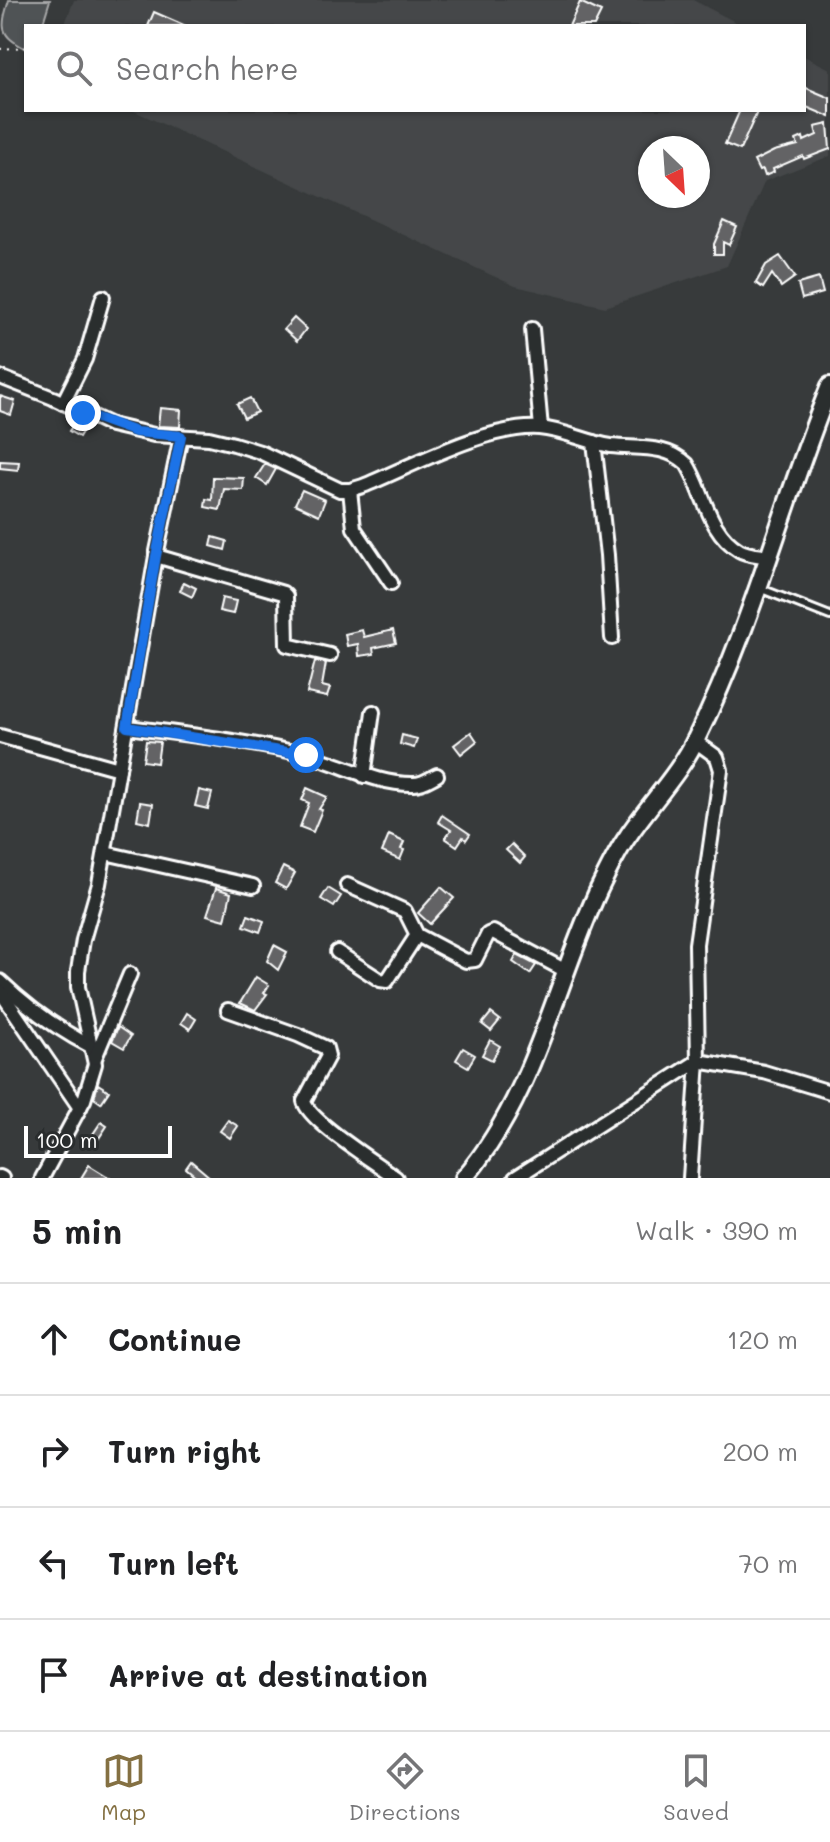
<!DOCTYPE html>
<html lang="en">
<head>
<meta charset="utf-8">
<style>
  :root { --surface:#fff; --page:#f6f6f6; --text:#202124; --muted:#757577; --line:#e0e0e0; --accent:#847042 }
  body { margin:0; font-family:Mali,sans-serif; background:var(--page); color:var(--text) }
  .compass { position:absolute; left:638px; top:136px; width:72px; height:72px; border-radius:50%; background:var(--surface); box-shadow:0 2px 6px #0004; rotate:155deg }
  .scale { position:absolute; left:24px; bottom:20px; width:148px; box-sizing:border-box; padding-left:8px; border:4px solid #fff; border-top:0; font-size:22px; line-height:28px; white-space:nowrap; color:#fff; -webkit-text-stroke:6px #2a2d2e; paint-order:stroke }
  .stop { position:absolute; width:24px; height:24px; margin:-18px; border:6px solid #1a73e8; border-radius:50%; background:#fff }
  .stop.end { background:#1a73e8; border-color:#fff; box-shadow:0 2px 8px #0008 }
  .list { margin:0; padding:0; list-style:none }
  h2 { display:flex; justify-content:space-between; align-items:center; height:104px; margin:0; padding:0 32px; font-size:34px }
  h2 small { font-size:26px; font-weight:400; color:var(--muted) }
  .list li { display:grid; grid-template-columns:52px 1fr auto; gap:24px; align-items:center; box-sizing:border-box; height:112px; padding:0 32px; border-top:2px solid var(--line) }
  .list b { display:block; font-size:30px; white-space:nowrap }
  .list em { font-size:26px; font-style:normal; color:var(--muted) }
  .icon { flex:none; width:44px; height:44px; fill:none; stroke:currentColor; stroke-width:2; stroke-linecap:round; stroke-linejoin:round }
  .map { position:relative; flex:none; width:830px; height:1178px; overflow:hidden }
  .search { position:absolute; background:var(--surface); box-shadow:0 2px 6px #0004; left:24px; right:24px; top:24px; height:88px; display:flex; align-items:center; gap:20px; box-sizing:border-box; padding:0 28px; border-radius:0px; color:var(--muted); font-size:30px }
  .sheet { height:552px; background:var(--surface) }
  nav { display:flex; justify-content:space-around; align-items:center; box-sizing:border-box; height:112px; border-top:2px solid var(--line); background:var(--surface); font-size:22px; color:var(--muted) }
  nav a { display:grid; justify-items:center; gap:4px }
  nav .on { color:var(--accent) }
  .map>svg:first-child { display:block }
  .built { fill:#444748; fill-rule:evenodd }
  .green { fill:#505354; stroke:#a8a9aa; stroke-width:2 }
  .building { fill:#636465; stroke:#fff; stroke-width:2 }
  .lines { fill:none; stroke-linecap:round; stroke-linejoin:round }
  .lane-casing { stroke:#fff; stroke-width:12 }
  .street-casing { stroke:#fff; stroke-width:18 }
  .secondary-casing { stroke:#fff; stroke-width:22 }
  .path { stroke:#fff; stroke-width:2; stroke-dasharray:2 6; stroke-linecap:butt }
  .lane { stroke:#2a2d2e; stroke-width:6 }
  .street { stroke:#2a2d2e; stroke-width:12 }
  .secondary { stroke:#2a2d2e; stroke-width:16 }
  .route { stroke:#1a73e8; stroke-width:10 }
</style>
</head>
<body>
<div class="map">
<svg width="830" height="1178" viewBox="0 0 830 1178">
  <rect width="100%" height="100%" fill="#373a3b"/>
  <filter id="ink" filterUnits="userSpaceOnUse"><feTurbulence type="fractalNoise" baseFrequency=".0125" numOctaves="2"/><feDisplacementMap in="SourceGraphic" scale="16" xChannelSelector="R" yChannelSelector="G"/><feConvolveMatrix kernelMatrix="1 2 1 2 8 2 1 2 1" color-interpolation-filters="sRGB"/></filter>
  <g filter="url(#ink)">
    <g class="built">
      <polygon points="74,0 693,0 743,26 64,26"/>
      <path d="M804 56 830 69V156L765 181 727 266 605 307 515 286 132 110H804ZM650 148H698V196H650Z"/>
    </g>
    <path class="green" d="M9 0H50L42 26H26V49C0 35 0 29 9 0Z"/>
    <g class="building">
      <polygon points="580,2 601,12 594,26 569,26"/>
      <polygon points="154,12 186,26 148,26"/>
      <polygon points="804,87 830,98 830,117 804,106"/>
      <polygon points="740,110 758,110 740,150 725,144"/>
      <polygon points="828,124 830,149 804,159 803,156 773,169 774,172 765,176 763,170 759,171 754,161 774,151 798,145 796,140 803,137 804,141 817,135 815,127"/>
      <polygon points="724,221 737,227 729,245 723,242 723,254 714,254 714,244"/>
      <polygon points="780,256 795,277 781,287 772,274 763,288 756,283 766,265"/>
      <polygon points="819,278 823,293 802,299 798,284"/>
      <polygon points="294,318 306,329 297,341 284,329"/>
      <polygon points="0,396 15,401 11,415 0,411"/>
      <polygon points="250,398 257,412 244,418 237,404"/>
      <polygon points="160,408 181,410 180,427 158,426"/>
      <polygon points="77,419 87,424 79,437 69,431"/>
      <polygon points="0,461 19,462 18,470 0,468"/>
      <polygon points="265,464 276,469 267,485 256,478"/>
      <polygon points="213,477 244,478 243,490 224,489 220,510 205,507 206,499 212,500"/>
      <polygon points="302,490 325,500 319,515 295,504"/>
      <polygon points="213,537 227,541 225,550 211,546"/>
      <polygon points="184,582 196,588 192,597 180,591"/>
      <polygon points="222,598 236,601 233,614 219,611"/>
      <polygon points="362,630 364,637 393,630 396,643 373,648 374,654 359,656 358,644 347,646 345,634"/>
      <polygon points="315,661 326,663 322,686 330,688 327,697 307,693"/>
      <polygon points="471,732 477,741 461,754 454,745"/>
      <polygon points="402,735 417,739 414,748 400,744"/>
      <polygon points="146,741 160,742 157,763 143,761"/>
      <polygon points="307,788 327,797 319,809 322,810 313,832 300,827 309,803 302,800"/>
      <polygon points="199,790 212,793 208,809 195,806"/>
      <polygon points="140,802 153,804 150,823 137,820"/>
      <polygon points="442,815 470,834 466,840 463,837 457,846 445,838 451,830 438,822"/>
      <polygon points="389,835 404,842 401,849 404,850 400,860 382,852"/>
      <polygon points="512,844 525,857 520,863 506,850"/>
      <polygon points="283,867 295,873 286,889 275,883"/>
      <polygon points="441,887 454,898 430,924 418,913"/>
      <polygon points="216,888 231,893 225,920 207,915"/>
      <polygon points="328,888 341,896 334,907 321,899"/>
      <polygon points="248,915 264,921 260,932 244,926"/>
      <polygon points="274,945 287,952 278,970 267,961"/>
      <polygon points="517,955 536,965 530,974 513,962"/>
      <polygon points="256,977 269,985 264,993 267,994 255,1010 240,1003"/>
      <polygon points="187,1013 196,1019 190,1029 181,1023"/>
      <polygon points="491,1013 500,1020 491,1031 482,1024"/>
      <polygon points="118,1027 131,1036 124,1048 112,1041"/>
      <polygon points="490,1040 500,1046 492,1060 482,1055"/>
      <polygon points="463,1048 475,1055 468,1067 456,1060"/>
      <polygon points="98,1084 109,1091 101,1103 94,1098"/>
      <polygon points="228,1120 238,1126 230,1138 220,1131"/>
      <polygon points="101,1122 107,1126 97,1141 91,1137"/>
      <polygon points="191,1161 211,1178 198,1178 186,1168"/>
      <polygon points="89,1165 110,1178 81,1178"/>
    </g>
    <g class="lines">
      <g class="lane-casing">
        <polyline id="lane" points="759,588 830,616"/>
      </g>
      <g class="street-casing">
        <g id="street">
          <polyline points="532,329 541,428"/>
          <path d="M0 377 53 398 111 425 154 435 209 438 234 444 260 452 340 490H350L363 486C412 466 487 425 539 428 564 430 586 442 611 446 638 449 666 444 687 464 704 491 708 532 739 550 747 555 760 555 769 557"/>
          <polyline points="63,403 85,359 103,297"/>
          <polyline points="594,442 607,555 612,638"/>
          <polyline points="350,490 354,528 391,583"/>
          <polyline points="156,556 283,593 286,596 287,645 330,655"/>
          <path d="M127 727C185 734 245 741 302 754 340 762 374 785 414 784 423 784 429 779 437 775"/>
          <polyline points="0,736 119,769 99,884 83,940 78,971 78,987 95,1064 84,1100 42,1178"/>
          <polyline points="119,769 156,556 181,436"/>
          <polyline points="364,776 373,712"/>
          <polyline points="105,853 253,886"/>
          <polyline points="347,885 405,911 417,935 466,961 475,960 488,934 493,932 566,971"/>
          <polyline points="337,952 380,980 387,981 417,935"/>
          <path d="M0 981C28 1008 57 1029 92 1047"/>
          <polyline points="0,991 80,1108"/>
          <path d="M228 1010 298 1035 326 1048 328 1056 304 1101C308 1121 377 1163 396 1178"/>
          <polyline points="95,1058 130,974"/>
          <polyline points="0,1177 2,1178"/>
          <polyline points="515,1178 698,1061 764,1072 830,1092"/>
          <polyline points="690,1178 698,1061 696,944 721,770 717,757 695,741"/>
        </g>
      </g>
      <g class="secondary-casing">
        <path id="secondary" d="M464 1178C535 1095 554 986 599 889 608 871 616 853 628 836 650 803 680 773 697 737 753 624 783 502 830 386"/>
      </g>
      <polyline class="path" points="0,49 26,47"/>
      <use href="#lane" class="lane"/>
      <use href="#street" class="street"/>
      <use href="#secondary" class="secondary"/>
    </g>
  </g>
  <g class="lines" filter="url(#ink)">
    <polyline class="route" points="83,413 136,432 181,436 156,556 127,727 306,755"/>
  </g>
</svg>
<svg class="compass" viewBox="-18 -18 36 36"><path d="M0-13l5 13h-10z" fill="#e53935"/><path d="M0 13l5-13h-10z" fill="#757577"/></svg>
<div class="scale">100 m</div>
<div class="stop" style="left:306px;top:755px"></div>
<div class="stop end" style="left:83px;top:413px"></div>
<div class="search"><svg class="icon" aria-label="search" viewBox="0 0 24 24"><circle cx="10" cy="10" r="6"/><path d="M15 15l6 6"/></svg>Search here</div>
</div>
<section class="sheet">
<h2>5 min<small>Walk · 390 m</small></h2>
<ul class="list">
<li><svg class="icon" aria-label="ahead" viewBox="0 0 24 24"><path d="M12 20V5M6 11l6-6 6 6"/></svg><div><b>Continue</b></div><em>120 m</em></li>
<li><svg class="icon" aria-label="right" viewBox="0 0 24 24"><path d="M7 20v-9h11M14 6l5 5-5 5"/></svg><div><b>Turn right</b></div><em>200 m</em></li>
<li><svg class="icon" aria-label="left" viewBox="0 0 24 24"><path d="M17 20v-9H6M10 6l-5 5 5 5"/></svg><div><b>Turn left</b></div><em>70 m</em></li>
<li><svg class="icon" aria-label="arrive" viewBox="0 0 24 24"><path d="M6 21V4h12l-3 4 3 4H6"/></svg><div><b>Arrive at destination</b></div></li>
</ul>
</section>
<nav>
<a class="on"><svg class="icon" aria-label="map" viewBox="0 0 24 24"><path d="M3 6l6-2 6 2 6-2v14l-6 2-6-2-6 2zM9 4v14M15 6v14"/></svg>Map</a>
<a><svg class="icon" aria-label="directions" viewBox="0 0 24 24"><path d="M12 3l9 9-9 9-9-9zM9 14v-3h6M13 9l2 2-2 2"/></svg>Directions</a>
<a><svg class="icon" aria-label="saved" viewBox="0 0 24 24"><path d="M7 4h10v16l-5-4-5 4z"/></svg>Saved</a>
</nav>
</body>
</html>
